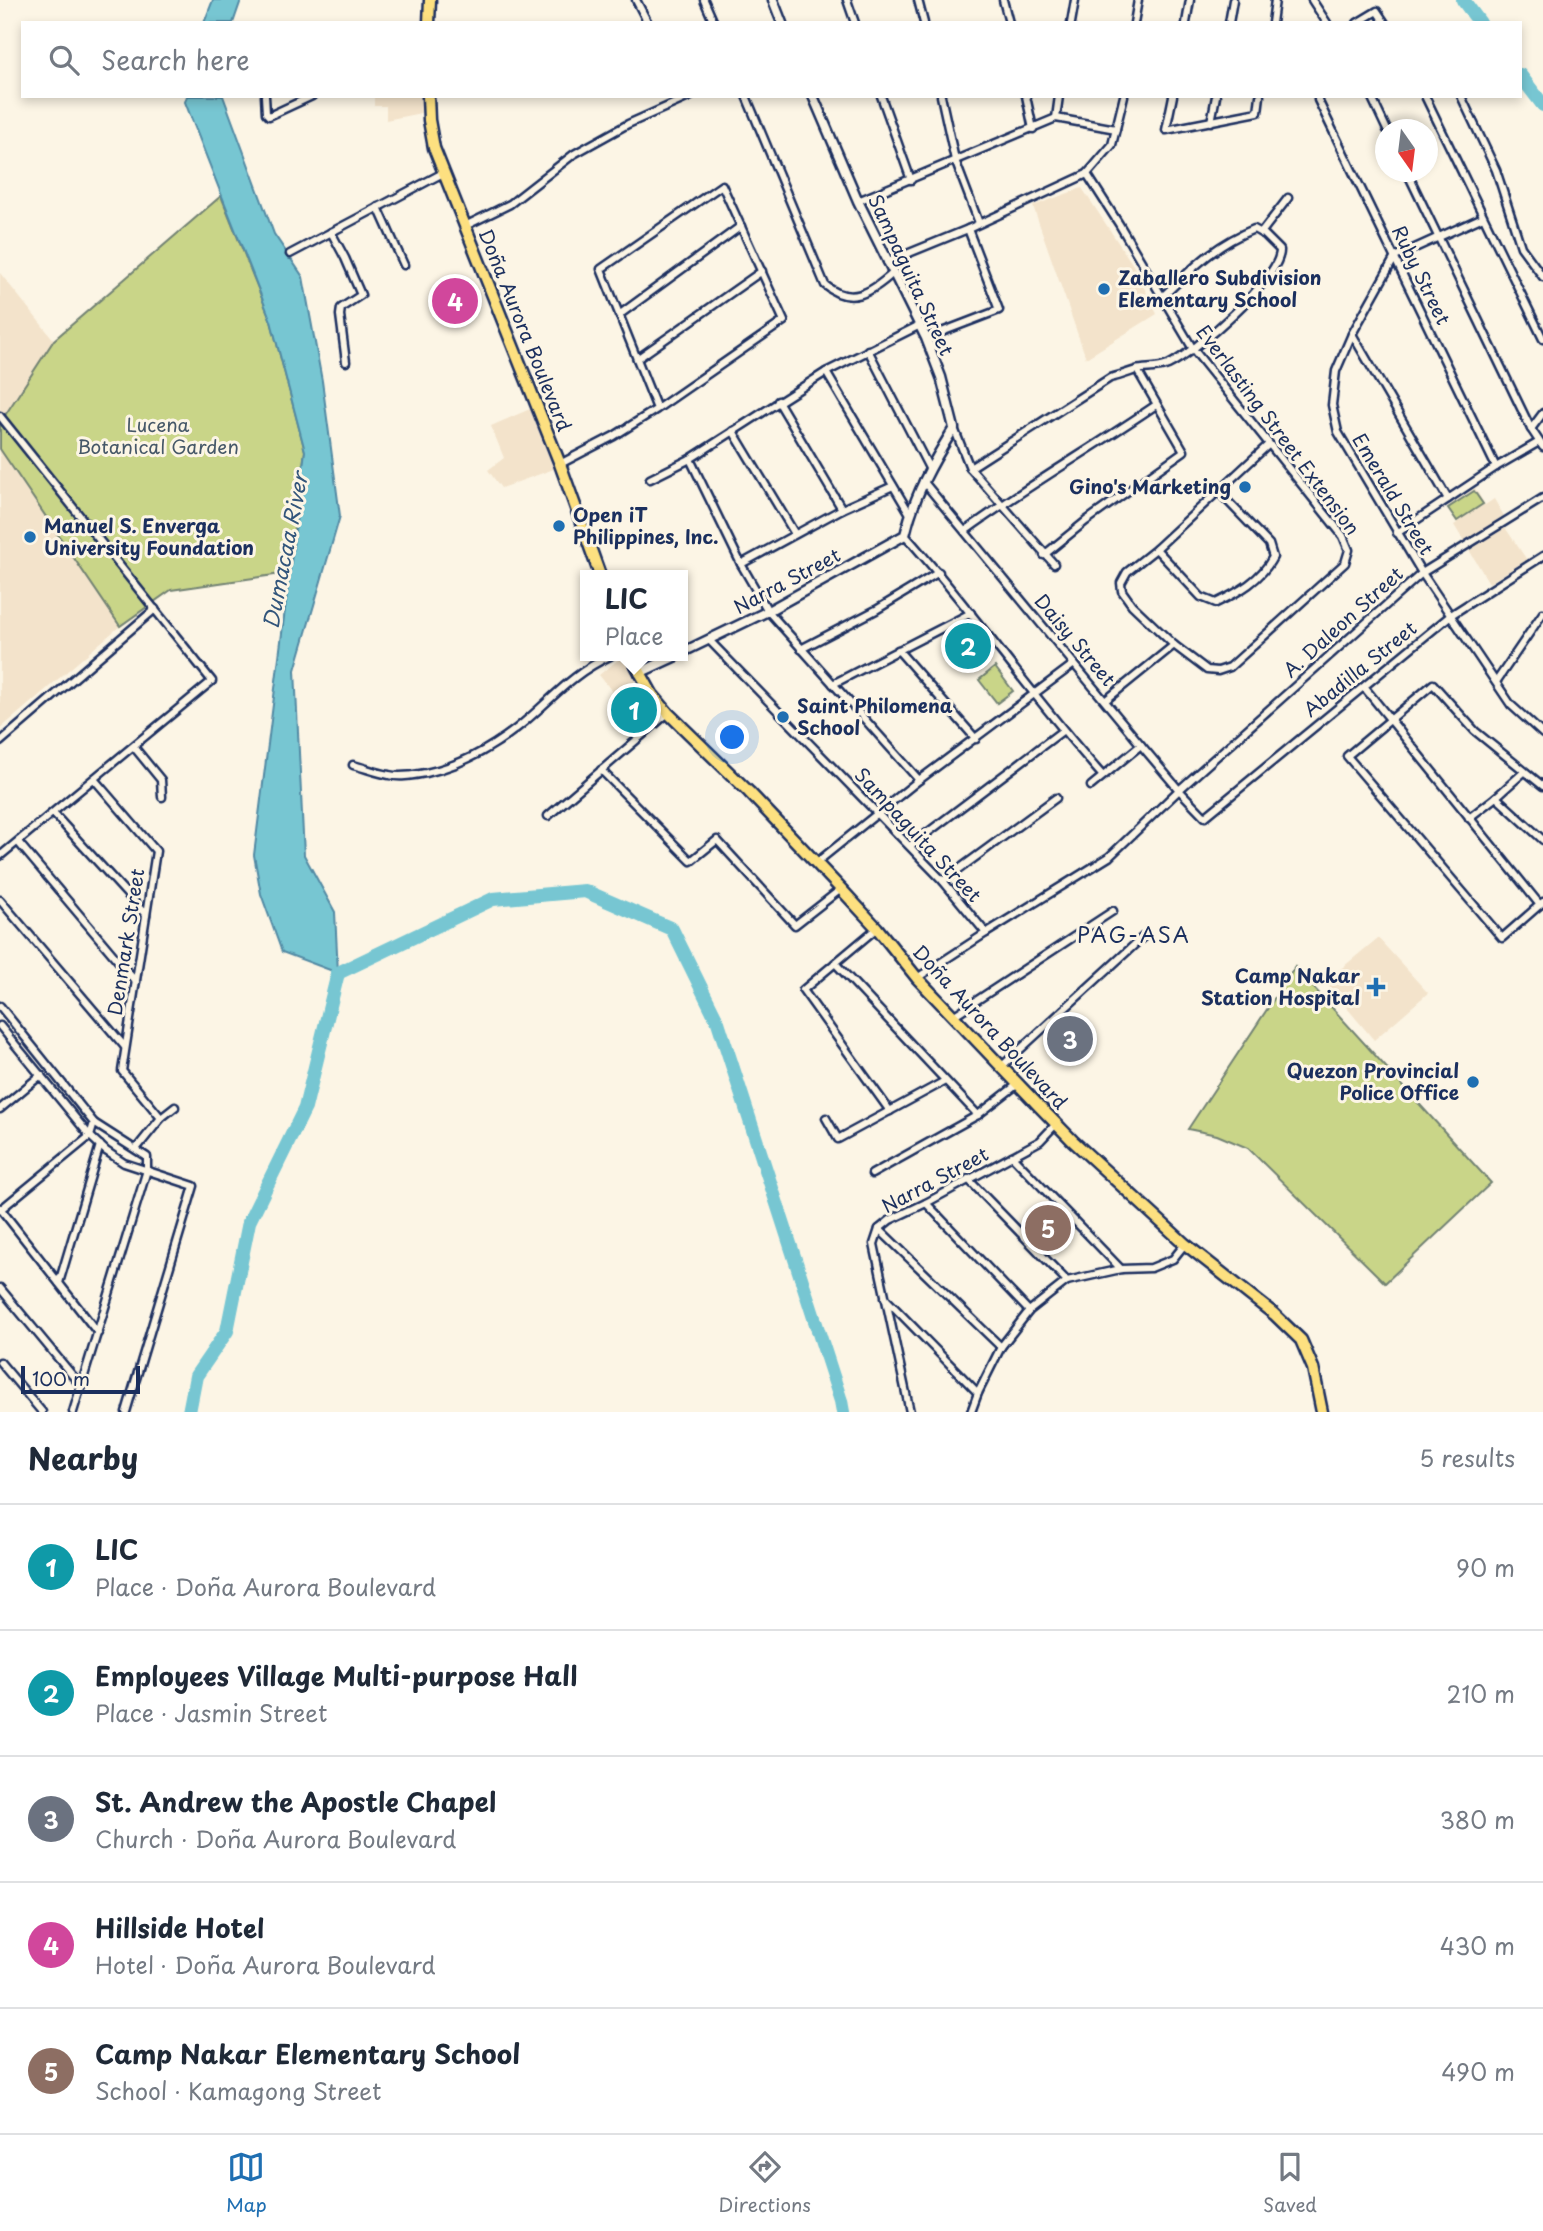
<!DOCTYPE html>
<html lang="en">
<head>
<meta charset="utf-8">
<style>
  :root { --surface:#fff; --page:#f2f2f3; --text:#1f2937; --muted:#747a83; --line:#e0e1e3; --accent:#1f6fb2 }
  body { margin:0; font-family:"Playpen Sans",sans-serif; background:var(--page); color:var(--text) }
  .compass { position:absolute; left:1375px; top:119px; width:63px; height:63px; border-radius:50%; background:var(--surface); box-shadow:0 4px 10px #0003; rotate:166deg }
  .scale { position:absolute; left:21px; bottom:18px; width:119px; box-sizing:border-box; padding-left:7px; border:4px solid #1b2f5e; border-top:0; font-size:19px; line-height:24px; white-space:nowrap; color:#1b2f5e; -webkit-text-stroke:5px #fcf5e5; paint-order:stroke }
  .you { position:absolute; left:733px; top:738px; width:24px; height:24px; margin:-18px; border:5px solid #fff; border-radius:50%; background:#1a73e8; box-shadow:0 0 0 10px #1a73e833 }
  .badge { display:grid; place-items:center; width:46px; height:46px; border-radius:50%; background:var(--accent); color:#fff; font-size:23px; font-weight:700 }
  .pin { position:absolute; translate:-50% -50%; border:4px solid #fff; box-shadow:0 2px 7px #0006 }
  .popup { position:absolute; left:580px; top:570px; width:108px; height:91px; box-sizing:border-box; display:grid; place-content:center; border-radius:0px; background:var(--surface); filter:drop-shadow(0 2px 5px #0005); font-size:23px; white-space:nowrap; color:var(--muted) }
  .popup b { font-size:26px; color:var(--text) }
  .popup::after { content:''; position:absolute; left:50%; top:100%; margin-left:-14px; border:14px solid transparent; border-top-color:var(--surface) }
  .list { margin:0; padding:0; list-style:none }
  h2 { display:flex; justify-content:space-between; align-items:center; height:91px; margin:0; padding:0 28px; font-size:30px }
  h2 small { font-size:23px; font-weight:400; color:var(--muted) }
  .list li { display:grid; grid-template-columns:46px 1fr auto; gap:21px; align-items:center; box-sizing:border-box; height:126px; padding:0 28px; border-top:2px solid var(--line) }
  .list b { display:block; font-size:26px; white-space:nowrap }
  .list p { margin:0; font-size:23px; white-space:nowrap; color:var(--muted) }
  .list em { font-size:23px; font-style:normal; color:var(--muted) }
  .icon { flex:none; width:38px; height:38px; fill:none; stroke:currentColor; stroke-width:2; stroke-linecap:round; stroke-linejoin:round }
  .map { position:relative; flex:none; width:1543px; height:1412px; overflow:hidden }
  .search { position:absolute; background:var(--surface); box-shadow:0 4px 10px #0003; left:21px; right:21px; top:21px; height:77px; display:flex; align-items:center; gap:18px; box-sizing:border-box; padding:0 24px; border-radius:0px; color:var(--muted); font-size:26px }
  .sheet { height:721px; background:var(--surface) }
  nav { display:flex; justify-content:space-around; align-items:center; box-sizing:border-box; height:98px; border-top:2px solid var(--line); background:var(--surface); font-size:19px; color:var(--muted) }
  nav a { display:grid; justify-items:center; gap:4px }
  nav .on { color:var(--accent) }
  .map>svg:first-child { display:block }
  .built { fill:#f3e3cb }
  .green { fill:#c9d588; stroke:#728273; stroke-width:2 }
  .water { fill:#77c6d2; stroke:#528aa4; stroke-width:2 }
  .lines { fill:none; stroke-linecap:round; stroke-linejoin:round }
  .river { stroke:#77c6d2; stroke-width:14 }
  .minor-casing { stroke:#1b2f5e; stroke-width:11 }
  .tertiary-casing { stroke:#1b2f5e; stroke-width:13 }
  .primary-casing { stroke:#1b2f5e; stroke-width:15 }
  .minor { stroke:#fcf5e5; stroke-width:6 }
  .tertiary { stroke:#fcf5e5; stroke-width:8 }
  .primary { stroke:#fde080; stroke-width:10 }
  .poi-dot { fill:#1f6fb2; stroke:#fcf5e5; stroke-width:2.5 }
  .labels { text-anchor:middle; stroke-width:6; stroke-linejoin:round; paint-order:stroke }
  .street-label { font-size:19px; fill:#1b2f5e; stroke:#fcf5e5 }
  .poi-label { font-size:19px; font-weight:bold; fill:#1b2f5e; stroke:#fcf5e5; text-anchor:start }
  .park-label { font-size:19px; fill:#465868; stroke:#fcf5e5 }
  .water-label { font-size:21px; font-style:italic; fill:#32557b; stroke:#fcf5e5 }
  .neighbourhood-label { font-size:21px; letter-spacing:2px; fill:#1b2f5e; stroke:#fcf5e5 }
</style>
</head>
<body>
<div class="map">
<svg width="1543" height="1412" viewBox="0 0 1543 1412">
  <rect width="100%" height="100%" fill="#fcf5e5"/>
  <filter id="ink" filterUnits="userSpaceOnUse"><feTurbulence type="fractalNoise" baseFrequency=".0143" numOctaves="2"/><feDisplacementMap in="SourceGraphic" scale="14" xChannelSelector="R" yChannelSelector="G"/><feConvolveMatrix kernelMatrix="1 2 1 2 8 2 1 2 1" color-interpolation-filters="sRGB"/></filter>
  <g filter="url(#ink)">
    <g class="built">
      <polygon points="374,96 421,96 421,113 386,120 386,106 374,106"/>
      <polygon points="1082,188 1133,265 1157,314 1086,358 1033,206"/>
      <polygon points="0,273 54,340 0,423"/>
      <polygon points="530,409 554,469 501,488 488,470 504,458 491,426"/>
      <polygon points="0,449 120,626 0,729"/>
      <polygon points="1475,488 1485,505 1494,499 1504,516 1500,520 1527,560 1489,583 1454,525 1457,523 1447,507"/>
      <polygon points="623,656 636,680 616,696 599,675"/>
      <polygon points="1378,938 1428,993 1374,1040 1325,982"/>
      <polygon points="1049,1203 1073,1230 1049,1253 1024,1227"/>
    </g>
    <g class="green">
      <polygon points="221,196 271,321 305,451 288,573 171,590 120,626 0,449 0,423 54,340"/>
      <polygon points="1474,491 1483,504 1457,521 1448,508"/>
      <polygon points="995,667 1013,691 997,703 979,680"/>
      <polygon points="1295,967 1491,1183 1385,1283 1248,1148 1217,1135 1188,1129"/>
    </g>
    <g class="water">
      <polygon points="213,0 241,0 233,23 204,23"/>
      <polygon points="187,96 223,96 274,234 303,277 322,381 340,516 295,670 304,855 335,912 338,973 282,952 261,894 254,855 305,451 271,321 185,102"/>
    </g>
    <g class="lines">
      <g class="river">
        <polyline points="1463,0 1480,23"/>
        <polyline points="1520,75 1543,105"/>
        <polyline points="338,973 493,899 585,891 672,929 718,1022 841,1401 843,1412"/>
        <polyline points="189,1412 196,1376 227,1331 249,1222 305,1108 338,973"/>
      </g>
      <g class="minor-casing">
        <g id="minor">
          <polyline points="636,0 648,23"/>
          <polyline points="704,0 714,23"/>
          <polyline points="847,0 855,23"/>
          <polyline points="918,0 924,23"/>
          <polyline points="1003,0 1009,23"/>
          <polyline points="1312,0 1327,23"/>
          <polyline points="1071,23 1075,0"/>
          <polyline points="1134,23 1138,0"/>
          <polyline points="1186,23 1190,0"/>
          <polyline points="1229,23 1233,0"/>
          <polyline points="1272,23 1275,0"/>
          <polyline points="1357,23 1377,11 1385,23"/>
          <polyline points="265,96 266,113 269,116 312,96"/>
          <path d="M746 96 825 285C850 306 871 293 893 273"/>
          <polyline points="881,96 911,180"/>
          <polyline points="941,96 955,160 979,223"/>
          <polyline points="1026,96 1033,129"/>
          <polyline points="1173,96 1166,130 1258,112 1260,96"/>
          <polyline points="1318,96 1318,100 1496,467"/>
          <polyline points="1371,96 1387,130"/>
          <polyline points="1425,96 1543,339"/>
          <polyline points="1461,96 1496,170 1521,247 1543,277"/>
          <polyline points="1056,118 1059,96"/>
          <polyline points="1211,122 1216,96"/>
          <polyline points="1407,172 1531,429 1543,447"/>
          <polyline points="1087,174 1119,224 1193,349 1343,536 1349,550 1345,563 1230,667 1218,671 1207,670 1174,645 1132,605 1122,591 1121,583 1127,572 1156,549 1268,445"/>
          <polyline points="858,201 1056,118 1116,129"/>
          <polyline points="378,207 404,265"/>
          <polyline points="1483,217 1395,257 1352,334 1336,371 1332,405 1338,432 1422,573 1511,705 1543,734"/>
          <polyline points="465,226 510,204 574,154 628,124 691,96"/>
          <polyline points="331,232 345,258 361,295 341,308 340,315 346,362"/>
          <polyline points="1261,233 1288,198"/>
          <polyline points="290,254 443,173"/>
          <polyline points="887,262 968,229 1087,174 1112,145 1124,96"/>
          <polyline points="619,315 741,226"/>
          <polyline points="1352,334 1448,499"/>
          <polyline points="926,338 999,310 968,229"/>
          <polyline points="868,350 929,468"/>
          <polyline points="637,359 762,271"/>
          <polyline points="826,372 910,514"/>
          <polyline points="778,401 842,509"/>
          <polyline points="0,416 212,681 0,856"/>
          <polyline points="954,428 970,468 1054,564"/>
          <polyline points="1531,429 1543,413"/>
          <polyline points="733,431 795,534"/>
          <polyline points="690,459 741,564 768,611 919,780"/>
          <polyline points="560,464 614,436 657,409 784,321 722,185 601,269 657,409"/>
          <path d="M970 468 1110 378C1119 376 1127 373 1136 370 1146 368 1159 369 1168 365 1194 353 1281 278 1280 250L1265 235 1254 229C1214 245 1192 269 1161 298"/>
          <polyline points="650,479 690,459 826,372 920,325"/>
          <polyline points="923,481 1141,745 1179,790 1205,817 1451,615 1543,556"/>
          <path d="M965 531C1027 486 1093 448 1156 405"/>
          <polyline points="1397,533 1496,467 1539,442"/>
          <path d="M905 535C974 612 1033 698 1102 775"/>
          <path d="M1156 549 1201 597 1216 603C1239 592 1261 580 1273 557L1269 544 1218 491"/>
          <polyline points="1044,555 1086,521 1184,451 1137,370"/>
          <polyline points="741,564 842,509 893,486"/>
          <polyline points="709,640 943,881 986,933"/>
          <polyline points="801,649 876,610 939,572"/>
          <polyline points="898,650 976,739"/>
          <polyline points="1496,682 1543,613"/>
          <polyline points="833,684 971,613"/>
          <polyline points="1364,687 1540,905"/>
          <polyline points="1106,700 1174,645"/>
          <polyline points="0,742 155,609"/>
          <polyline points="134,747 161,780 162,797"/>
          <path d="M353 765C365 768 377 773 389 775 401 778 414 775 426 773 459 766 490 749 517 728 551 701 569 675 610 656"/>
          <polyline points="601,770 691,861 717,840 795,925 841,889"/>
          <polyline points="94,779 156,851 122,1071 161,1118"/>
          <polyline points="1091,786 1141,745"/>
          <polyline points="1543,786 1475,731 1433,684 1347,756 1502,938 1543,902"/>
          <polyline points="1496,797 1543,840"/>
          <polyline points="53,813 146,915"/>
          <polyline points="548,816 668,713"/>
          <polyline points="1469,818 1496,797 1524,772"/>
          <polyline points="18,842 136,982"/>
          <polyline points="910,846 1062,731"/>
          <polyline points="816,863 919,780 1074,664"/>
          <polyline points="943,881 1056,798"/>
          <polyline points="0,900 125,1047"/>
          <polyline points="877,928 803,990 890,1111"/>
          <polyline points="835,963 978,1115"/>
          <polyline points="917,978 986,933 1109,857 1179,790 1422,573 1543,498"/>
          <polyline points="0,1006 94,1123 90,1136 0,1210"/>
          <polyline points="953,1016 1113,911"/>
          <polyline points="0,1026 90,1136 106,1151 124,1163 194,1186 126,1412"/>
          <polyline points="1001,1067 1144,936"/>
          <polyline points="0,1109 41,1075"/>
          <polyline points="826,1118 838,1139 945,1081"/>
          <polyline points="136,1149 161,1118 175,1107"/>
          <polyline points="1012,1156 1121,1269"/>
          <polyline points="872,1174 978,1115 1018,1084"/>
          <polyline points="968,1179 1067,1281"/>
          <polyline points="926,1203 1029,1311"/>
          <polyline points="0,1208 98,1333"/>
          <polyline points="879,1229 1001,1347"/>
          <polyline points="59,1283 100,1145"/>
          <polyline points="0,1288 82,1387"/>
          <polyline points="885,1298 978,1393"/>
          <polyline points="0,1362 42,1412"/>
          <polyline points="73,1412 147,1170 147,1157 94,1123"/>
          <polyline points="910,1412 874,1244 879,1229 890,1220 926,1203 1040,1141 1056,1124"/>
          <polyline points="971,1412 978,1393 1001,1347 1029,1311 1067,1281 1121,1269 1151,1268 1173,1259 1185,1244"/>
        </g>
      </g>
      <g class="tertiary-casing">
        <g id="tertiary">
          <polyline points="773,0 782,23"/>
          <path d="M683 652 768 611 905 535C914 495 933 462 954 428L941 377 926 338 858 201 813 96"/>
          <polyline points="639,673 676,656"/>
        </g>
      </g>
      <g class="primary-casing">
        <g id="primary">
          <polyline points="429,23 430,0"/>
          <polyline points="428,96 429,120 434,148 560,464 600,575"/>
          <polyline points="631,656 652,694 668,713 749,792 841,889 877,928 917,978 1038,1105 1073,1141 1185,1244 1274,1314 1301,1340 1313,1368 1322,1412"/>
        </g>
      </g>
      <use href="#minor" class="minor"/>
      <use href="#tertiary" class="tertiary"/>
      <use href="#primary" class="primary"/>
    </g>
  </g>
  <g class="poi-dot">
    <circle cx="1104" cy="289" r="7"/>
    <circle cx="1245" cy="487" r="7"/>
    <circle cx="559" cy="526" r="7"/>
    <circle cx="30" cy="537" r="7"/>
    <circle cx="783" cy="717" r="7"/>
    <path d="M1372.5 976.5h7v7h7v7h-7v7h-7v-7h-7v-7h7z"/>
    <circle cx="1473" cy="1082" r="7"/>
  </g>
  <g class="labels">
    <g class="street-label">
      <text transform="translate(911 275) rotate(65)" y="7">Sampaguita Street</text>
      <text transform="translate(1421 275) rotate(64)" y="7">Ruby Street</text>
      <text transform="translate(525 330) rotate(68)" y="7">Doña Aurora Boulevard</text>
      <text transform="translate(1278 430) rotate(53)" y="7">Everlasting Street Extension</text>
      <text transform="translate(1393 494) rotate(59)" y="7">Emerald Street</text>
      <text transform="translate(787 581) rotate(-28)" y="7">Narra Street</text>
      <text transform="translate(1343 622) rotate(-42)" y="7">A. Daleon Street</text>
      <text transform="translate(1075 640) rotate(50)" y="7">Daisy Street</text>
      <text transform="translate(1360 669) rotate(-39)" y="7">Abadilla Street</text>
      <text transform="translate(918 835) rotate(47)" y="7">Sampaguita Street</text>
      <text transform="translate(126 942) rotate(-81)" y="7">Denmark Street</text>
      <text transform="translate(990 1027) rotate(47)" y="7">Doña Aurora Boulevard</text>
      <text transform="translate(935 1180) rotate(-28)" y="7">Narra Street</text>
    </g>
    <g class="poi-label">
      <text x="1118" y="285">Zaballero Subdivision<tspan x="1118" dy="22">Elementary School</tspan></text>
      <text x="1231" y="494" text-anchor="end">Gino's Marketing</text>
      <text x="573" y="522">Open iT<tspan x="573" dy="22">Philippines, Inc.</tspan></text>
      <text x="44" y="533">Manuel S. Enverga<tspan x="44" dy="22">University Foundation</tspan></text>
      <text x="797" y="713">Saint Philomena<tspan x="797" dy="22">School</tspan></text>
      <text x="1360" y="983" text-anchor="end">Camp Nakar<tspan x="1360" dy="22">Station Hospital</tspan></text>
      <text x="1459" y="1078" text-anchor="end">Quezon Provincial<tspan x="1459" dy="22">Police Office</tspan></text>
    </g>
    <g class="park-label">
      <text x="158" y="432">Lucena<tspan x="158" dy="22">Botanical Garden</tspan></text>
    </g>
    <g class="water-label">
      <text transform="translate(286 551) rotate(-79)" y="7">Dumacaa River</text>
    </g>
    <g class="neighbourhood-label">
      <text x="1134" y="943">PAG-ASA</text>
    </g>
  </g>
</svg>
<svg class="compass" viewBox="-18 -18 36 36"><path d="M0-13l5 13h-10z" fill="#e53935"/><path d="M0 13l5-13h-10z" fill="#747a83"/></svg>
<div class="scale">100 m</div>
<div class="you"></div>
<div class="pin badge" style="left:634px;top:710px;background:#0f9aa8">1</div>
<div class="popup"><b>LIC</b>Place</div>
<div class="pin badge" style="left:968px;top:646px;background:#0f9aa8">2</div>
<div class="pin badge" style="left:1070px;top:1039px;background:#6b7280">3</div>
<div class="pin badge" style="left:455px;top:301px;background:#d1479c">4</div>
<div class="pin badge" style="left:1048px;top:1228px;background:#8d6e63">5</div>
<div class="search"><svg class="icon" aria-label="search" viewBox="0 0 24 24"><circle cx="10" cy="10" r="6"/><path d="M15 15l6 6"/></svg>Search here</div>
</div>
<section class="sheet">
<h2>Nearby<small>5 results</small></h2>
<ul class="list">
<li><span class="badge" style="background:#0f9aa8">1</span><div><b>LIC</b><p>Place · Doña Aurora Boulevard</p></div><em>90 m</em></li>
<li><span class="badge" style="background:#0f9aa8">2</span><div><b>Employees Village Multi-purpose Hall</b><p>Place · Jasmin Street</p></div><em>210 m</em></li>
<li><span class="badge" style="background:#6b7280">3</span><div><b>St. Andrew the Apostle Chapel</b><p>Church · Doña Aurora Boulevard</p></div><em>380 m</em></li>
<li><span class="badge" style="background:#d1479c">4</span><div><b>Hillside Hotel</b><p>Hotel · Doña Aurora Boulevard</p></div><em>430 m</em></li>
<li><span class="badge" style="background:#8d6e63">5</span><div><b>Camp Nakar Elementary School</b><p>School · Kamagong Street</p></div><em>490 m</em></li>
</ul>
</section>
<nav>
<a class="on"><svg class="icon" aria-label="map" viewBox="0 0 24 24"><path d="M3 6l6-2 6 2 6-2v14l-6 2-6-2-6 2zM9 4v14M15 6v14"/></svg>Map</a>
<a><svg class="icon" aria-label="directions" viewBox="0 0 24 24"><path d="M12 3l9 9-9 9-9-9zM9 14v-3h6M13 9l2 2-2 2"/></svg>Directions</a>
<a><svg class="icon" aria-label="saved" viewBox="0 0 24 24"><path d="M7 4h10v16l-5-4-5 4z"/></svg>Saved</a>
</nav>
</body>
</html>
